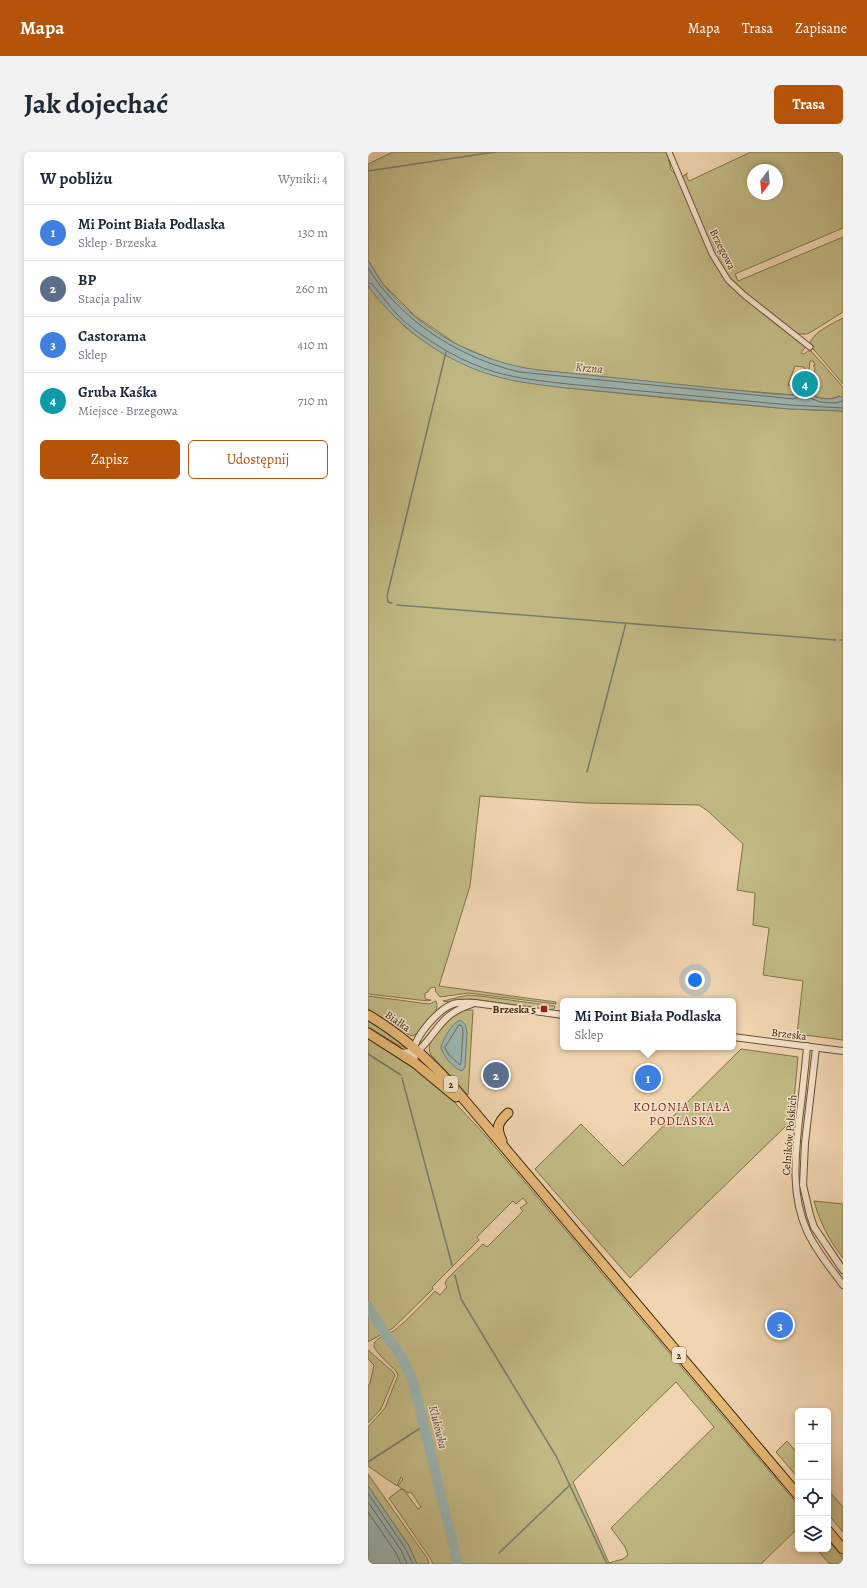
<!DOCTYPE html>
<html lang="pl">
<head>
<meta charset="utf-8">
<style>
  :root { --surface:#fff; --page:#f2f2f3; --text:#1f2937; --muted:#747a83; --line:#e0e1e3; --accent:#b45309 }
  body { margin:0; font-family:Alegreya,serif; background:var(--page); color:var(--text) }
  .controls { position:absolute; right:12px; bottom:12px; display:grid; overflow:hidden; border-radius:6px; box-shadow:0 2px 6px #0003 }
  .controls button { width:36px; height:36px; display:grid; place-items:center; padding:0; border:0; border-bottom:1px solid var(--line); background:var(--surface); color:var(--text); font:20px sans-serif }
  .compass { position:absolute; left:379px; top:12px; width:36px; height:36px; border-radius:50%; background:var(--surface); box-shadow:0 2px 6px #0003; rotate:196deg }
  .you { position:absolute; left:327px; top:828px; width:14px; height:14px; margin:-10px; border:3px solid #fff; border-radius:50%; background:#1a73e8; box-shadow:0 0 0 6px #1a73e833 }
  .badge { display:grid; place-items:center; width:26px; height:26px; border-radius:50%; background:var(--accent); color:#fff; font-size:13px; font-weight:700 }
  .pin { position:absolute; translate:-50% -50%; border:2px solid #fff; box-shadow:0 1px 4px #0006 }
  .popup { position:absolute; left:192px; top:846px; width:176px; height:52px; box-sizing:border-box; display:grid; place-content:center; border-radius:6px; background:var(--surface); filter:drop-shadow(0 1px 3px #0005); font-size:13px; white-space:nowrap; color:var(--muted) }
  .popup b { font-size:15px; color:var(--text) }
  .popup::after { content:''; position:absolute; left:50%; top:100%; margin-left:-8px; border:8px solid transparent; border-top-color:var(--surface) }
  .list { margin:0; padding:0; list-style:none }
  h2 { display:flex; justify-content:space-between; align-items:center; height:52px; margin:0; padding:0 16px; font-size:17px }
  h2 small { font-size:13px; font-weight:400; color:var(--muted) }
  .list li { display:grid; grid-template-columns:26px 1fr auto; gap:12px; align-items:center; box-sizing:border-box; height:56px; padding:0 16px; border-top:1px solid var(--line) }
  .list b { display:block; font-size:15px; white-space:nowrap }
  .list p { margin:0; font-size:13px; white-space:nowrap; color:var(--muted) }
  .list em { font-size:13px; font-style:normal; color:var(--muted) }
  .actions { display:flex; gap:8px; padding:12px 16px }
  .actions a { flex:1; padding:9px 0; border:1px solid var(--accent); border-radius:6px; text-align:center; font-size:14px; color:var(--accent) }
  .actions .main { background:var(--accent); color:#fff }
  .icon { flex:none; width:22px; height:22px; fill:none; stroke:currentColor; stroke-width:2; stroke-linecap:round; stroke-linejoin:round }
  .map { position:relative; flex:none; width:475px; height:1412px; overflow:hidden; border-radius:6px }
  header { display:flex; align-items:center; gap:24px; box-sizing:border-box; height:56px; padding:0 20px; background:var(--accent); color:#fff }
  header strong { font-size:19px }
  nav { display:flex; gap:22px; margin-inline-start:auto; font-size:14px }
  .intro { display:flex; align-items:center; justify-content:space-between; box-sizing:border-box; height:96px; padding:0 24px }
  h1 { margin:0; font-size:28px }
  .button { padding:10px 18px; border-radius:6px; background:var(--accent); color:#fff; font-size:14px; font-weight:700 }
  main { display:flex; gap:24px; padding:0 24px }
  aside { flex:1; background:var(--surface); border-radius:6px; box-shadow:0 2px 6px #0003 }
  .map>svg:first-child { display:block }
  .green { fill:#c2bb86; stroke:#807046; fill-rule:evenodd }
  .water { fill:#9db7b4; stroke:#777d6e }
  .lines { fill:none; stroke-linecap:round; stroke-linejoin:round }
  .shore { stroke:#6d6e5d; stroke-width:1 }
  .stream { stroke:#777d6e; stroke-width:1.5 }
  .river { stroke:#9db7b4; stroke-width:10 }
  .minor-casing { stroke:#6a5130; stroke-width:7 }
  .tertiary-casing { stroke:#6a5130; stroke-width:8 }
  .trunk-casing { stroke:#3d2506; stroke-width:11 }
  .minor { stroke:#f5e4cc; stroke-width:5 }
  .tertiary { stroke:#f5e4cc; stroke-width:6 }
  .trunk { stroke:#e8ba78; stroke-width:9 }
  .poi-dot { fill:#8f2418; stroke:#f5e4cc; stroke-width:1.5 }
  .labels { text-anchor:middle; stroke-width:3; stroke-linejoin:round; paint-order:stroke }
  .shield { fill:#f5e4cc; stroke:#745e41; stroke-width:1 }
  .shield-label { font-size:10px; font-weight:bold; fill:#3d2506 }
  .street-label { font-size:11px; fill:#3d2506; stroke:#f5e4cc }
  .poi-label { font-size:11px; font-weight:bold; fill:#3d2506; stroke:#f5e4cc; text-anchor:end }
  .water-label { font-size:12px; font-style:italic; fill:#554a32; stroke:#f5e4cc }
  .neighbourhood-label { font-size:12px; letter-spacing:1px; fill:#7a1f14; stroke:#f5e4cc }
</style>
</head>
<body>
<header>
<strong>Mapa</strong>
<nav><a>Mapa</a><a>Trasa</a><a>Zapisane</a></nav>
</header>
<div class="intro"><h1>Jak dojechać</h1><a class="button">Trasa</a></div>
<main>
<aside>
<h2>W pobliżu<small>Wyniki: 4</small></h2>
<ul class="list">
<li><span class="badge" style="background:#3f7fe0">1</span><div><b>Mi Point Biała Podlaska</b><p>Sklep · Brzeska</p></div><em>130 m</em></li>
<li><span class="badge" style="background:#5c6f8a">2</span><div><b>BP</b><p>Stacja paliw</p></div><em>260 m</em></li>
<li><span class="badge" style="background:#3f7fe0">3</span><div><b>Castorama</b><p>Sklep</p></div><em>410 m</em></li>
<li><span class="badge" style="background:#0f9aa8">4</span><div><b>Gruba Kaśka</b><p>Miejsce · Brzegowa</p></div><em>710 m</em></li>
</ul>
<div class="actions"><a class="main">Zapisz</a><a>Udostępnij</a></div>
</aside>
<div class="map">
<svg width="475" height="1412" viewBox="0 0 475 1412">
  <rect width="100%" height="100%" fill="#f0d5b0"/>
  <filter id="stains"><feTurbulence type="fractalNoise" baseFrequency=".005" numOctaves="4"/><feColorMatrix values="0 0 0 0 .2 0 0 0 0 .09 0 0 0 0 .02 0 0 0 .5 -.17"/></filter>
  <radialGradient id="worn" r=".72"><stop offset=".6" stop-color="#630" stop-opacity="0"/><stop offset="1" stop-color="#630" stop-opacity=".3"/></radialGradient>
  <g class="green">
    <path d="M25 0H299L303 18 309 24 357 126 438 194 433 201 436 202 440 199H443L475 235V246L471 244C461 250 448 245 439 241L438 236 442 234 444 227H446L447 215 445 214 447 213 445 209H442L441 218 439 222 436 215 427 214 420 233 436 236 430 241 425 243 330 235 151 216 130 210 90 193 47 164 14 131 0 108V12Z"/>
    <path d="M383 0H475V76L367 122 370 129 475 85V160L443 180 439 182H431L426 180 367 134 351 113 315 28V24L320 21 318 23 321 29ZM385 18H409V42H385Z"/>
    <polygon points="0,133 20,158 38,176 60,192 85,206 148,229 199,236 330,249 422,257 475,259 475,888 429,882 435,829 395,823 401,776 385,773 387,741 369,738 375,692 341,660 331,653 217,651 112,644 102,734 71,834 188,850 188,852 101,841 72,845 68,840 67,835 62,836 60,840 57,841 57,847 63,848 60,849 0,842"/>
    <path d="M475 166V232L442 193C442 182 465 171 475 166Z"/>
    <polygon points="100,843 112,844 187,854 186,857 183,858 103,847 82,850 75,849"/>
    <path d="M0 844 61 852 68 849C74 859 53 883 43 884L0 857Z"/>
    <path d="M94 858H105L100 943 63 903C54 887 82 866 94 858Z"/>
    <polygon points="0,866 39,896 32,894 0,875"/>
    <path d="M0 884 38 907 78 941 117 983 430 1353V1378L429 1377 393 1412H65L62 1406 21 1346 33 1337 36 1338 50 1357 53 1355 43 1340 40 1341 30 1334 35 1327 33 1325 29 1334 0 1314V1275L17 1256 30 1223 28 1219C23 1214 7 1200 6 1194 5 1186 22 1182 27 1178 42 1166 54 1152 67 1139L72 1143 79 1135 77 1131 79 1127 115 1092 119 1095 155 1059 152 1056 159 1051 155 1046 148 1052 145 1049 109 1085 111 1088 64 1135 65 1137 25 1176 0 1190ZM308 1230 346 1275 243 1376 257 1395 260 1403 255 1407 241 1411 205 1330Z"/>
    <polygon points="373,897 430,905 424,968 262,1126 167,1017 213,972 255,1014"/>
    <path d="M446 1049 475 1052V1106C461 1088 452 1071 446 1049Z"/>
    <polygon points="0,1198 25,1220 27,1223 13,1257 0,1271 0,1234 2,1231 6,1213 0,1207"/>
    <polygon points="419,1289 430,1302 430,1326 408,1300"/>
    <polygon points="0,1322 59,1406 61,1412 49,1412 41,1394 0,1334"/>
    <polygon points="460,1338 475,1355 475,1380 460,1362"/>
    <polygon points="460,1388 475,1406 475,1412 462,1412 448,1397 460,1397"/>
  </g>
  <g class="water">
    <path d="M0 108C5 116 9 124 15 132 52 179 112 211 171 218L405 242 425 243 430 241 431 239 438 236 439 241C448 246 462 250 471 244L475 246V259L422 257 199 236C175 233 150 231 127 224 88 213 51 190 23 161 17 155 3 140 0 133 0 126 0 115 0 108Z"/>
    <path d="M92 868 97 872 99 880 97 915 94 919C86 917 75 904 73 896 75 887 84 871 92 868Z"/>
    <polygon points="0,1334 41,1394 49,1412 0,1412"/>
  </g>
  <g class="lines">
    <g class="shore">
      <path d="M0 116C33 169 90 205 151 220L417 246 425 247 435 243 452 250 467 251 475 249"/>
      <path d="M0 131C3 131 3 131 5 133 17 147 27 163 42 174 67 194 97 211 127 220 151 227 175 229 200 232L422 253 475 256"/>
      <polygon points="91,873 94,874 95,880 93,911 92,913 81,903 77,896"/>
      <polyline points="0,1341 37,1396 45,1412"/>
      <polyline points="0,1350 33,1398 39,1412"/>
      <polyline points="0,1360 28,1401 33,1412"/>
    </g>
    <g class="stream">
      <polyline points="0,19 127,0"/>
      <polyline points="24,451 20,450 19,444 78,200"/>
      <polyline points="29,453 468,488"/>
      <polyline points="472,488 475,488"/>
      <polyline points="219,620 258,471"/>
      <polyline points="0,902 33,923"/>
      <polyline points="34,926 84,1113"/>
      <polyline points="87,1123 93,1147 188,1304 239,1412"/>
      <polyline points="0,1157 1,1156"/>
      <polyline points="0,1310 57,1273"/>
      <polyline points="131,1401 202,1333"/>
    </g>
    <polyline class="river" points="0,1155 22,1189 31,1200 45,1229 90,1412"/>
    <g class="minor-casing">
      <polyline id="minor" points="301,0 344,102 360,128 376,143 442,195"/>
    </g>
    <g class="tertiary-casing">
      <g id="tertiary">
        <polyline points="365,885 475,899"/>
        <path d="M439 894C437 919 434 943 431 968 427 1006 423 1043 439 1079 448 1099 462 1115 475 1133"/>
        <polyline points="448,896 437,991 435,1033 442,1063 446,1075 475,1118"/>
        <path d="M33 901 50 899C72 878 71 863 104 852"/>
        <path d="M47 911C47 906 45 901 46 896 50 881 71 857 85 852 92 850 99 851 107 851L195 863"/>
      </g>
    </g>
    <g class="trunk-casing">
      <g id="trunk">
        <path d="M0 863C31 881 58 905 82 931L430 1343"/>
        <polyline points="0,881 47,911 88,945"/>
        <path d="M134 989C128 976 129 971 140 961"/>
        <polyline points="460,1379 475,1397"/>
      </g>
    </g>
    <use href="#minor" class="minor"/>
    <use href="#tertiary" class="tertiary"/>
    <use href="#trunk" class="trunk"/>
  </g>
  <rect class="poi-dot" x="172" y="853" width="8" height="8" rx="2"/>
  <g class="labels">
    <g class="shield">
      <rect x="76" y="924" width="14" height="16" rx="3"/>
      <rect x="304" y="1195" width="14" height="16" rx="3"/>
    </g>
    <g class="shield-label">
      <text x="83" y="936">2</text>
      <text x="311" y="1207">2</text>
    </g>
    <g class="street-label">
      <text transform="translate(355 97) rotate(63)" y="4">Brzegowa</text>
      <text transform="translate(30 869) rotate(35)" y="4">Białka</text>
      <text transform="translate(421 882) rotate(7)" y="4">Brzeska</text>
      <text transform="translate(421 983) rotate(-85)" y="4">Celników Polskich</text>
    </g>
    <g class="poi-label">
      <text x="168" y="861">Brzeska 5</text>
    </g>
    <g class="water-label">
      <text transform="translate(221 216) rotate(5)" y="4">Krzna</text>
      <text transform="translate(70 1275) rotate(76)" y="4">Klukówka</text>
    </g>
    <g class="neighbourhood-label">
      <text x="314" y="959">KOLONIA BIAŁA<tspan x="314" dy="14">PODLASKA</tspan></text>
    </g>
  </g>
  <rect width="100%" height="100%" filter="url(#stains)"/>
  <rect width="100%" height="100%" fill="url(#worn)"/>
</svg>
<div class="controls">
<button>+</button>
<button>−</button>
<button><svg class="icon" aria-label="locate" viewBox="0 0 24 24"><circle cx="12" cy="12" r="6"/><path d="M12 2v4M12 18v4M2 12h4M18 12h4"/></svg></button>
<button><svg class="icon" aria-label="layers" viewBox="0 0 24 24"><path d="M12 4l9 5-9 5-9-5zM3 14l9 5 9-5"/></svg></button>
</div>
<svg class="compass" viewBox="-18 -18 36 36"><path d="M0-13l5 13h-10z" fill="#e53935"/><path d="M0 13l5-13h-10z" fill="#747a83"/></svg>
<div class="you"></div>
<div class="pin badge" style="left:280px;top:926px;background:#3f7fe0">1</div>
<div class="popup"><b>Mi Point Biała Podlaska</b>Sklep</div>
<div class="pin badge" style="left:128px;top:923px;background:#5c6f8a">2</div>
<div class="pin badge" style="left:412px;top:1173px;background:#3f7fe0">3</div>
<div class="pin badge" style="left:437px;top:232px;background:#0f9aa8">4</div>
</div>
</main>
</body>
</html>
